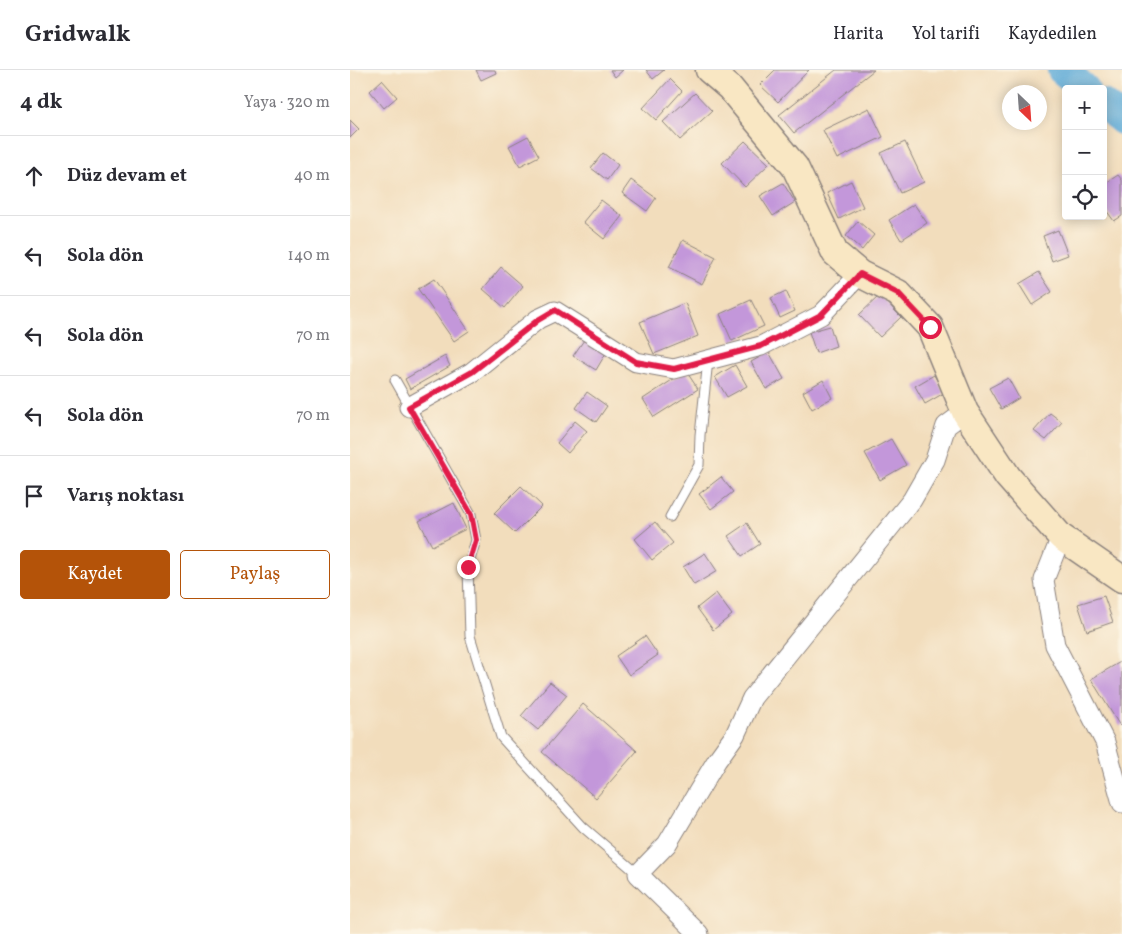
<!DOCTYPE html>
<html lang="tr">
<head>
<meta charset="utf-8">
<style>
  :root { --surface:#fff; --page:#f7f7f7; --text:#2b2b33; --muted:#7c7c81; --line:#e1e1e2; --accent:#b45309 }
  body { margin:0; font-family:Vollkorn,serif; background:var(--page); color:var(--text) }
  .controls { position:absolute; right:15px; top:15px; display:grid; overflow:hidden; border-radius:5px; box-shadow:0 2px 12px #0003 }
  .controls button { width:45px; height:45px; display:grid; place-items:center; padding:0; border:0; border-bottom:1px solid var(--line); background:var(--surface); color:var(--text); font:25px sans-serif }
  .compass { position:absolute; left:652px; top:15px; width:45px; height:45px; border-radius:50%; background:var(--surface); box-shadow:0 2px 12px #0003; rotate:155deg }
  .stop { position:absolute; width:15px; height:15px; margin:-11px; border:4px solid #e11d48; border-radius:50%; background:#fff }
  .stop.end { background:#e11d48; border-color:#fff; box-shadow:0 1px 5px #0008 }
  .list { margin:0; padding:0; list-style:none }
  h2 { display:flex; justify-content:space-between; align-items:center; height:65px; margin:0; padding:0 20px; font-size:21px }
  h2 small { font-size:16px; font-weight:400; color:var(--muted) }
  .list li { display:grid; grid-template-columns:32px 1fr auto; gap:15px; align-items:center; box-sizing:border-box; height:80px; padding:0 20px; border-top:1px solid var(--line) }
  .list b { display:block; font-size:19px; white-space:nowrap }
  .list em { font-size:16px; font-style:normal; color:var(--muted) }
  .actions { display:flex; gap:10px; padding:15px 20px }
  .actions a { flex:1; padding:11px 0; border:1px solid var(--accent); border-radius:5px; text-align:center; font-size:18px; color:var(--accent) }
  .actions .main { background:var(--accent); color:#fff }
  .icon { flex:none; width:28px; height:28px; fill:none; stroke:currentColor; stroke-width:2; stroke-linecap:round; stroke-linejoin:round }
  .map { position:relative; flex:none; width:772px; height:864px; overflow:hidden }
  header { display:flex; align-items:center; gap:30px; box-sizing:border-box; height:70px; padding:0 25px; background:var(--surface); border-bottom:1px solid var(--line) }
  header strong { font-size:24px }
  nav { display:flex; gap:28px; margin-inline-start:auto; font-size:18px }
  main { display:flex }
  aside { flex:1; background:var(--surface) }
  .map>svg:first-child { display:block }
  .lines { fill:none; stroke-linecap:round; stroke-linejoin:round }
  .river { stroke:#60acd8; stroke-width:30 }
  .building { fill:#c397da }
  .service-casing { stroke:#8a807c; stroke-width:11 }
  .minor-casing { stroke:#8a807c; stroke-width:21 }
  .secondary-casing { stroke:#8a807c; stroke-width:29 }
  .service { stroke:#fff; stroke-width:9 }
  .minor { stroke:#fff; stroke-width:19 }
  .secondary { stroke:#f9e7c3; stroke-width:26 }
  .route { stroke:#e11d48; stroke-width:6 }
</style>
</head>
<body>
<header>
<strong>Gridwalk</strong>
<nav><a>Harita</a><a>Yol tarifi</a><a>Kaydedilen</a></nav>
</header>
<main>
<aside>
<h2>4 dk<small>Yaya · 320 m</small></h2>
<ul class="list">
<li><svg class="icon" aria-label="ahead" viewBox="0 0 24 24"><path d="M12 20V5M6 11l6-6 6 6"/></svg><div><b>Düz devam et</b></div><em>40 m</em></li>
<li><svg class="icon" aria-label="left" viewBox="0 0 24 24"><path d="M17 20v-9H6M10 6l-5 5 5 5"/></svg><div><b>Sola dön</b></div><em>140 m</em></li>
<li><svg class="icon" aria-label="left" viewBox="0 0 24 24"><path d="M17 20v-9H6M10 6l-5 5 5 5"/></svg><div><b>Sola dön</b></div><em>70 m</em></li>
<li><svg class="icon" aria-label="left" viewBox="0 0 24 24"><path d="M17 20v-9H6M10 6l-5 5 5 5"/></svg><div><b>Sola dön</b></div><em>70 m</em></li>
<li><svg class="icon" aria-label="arrive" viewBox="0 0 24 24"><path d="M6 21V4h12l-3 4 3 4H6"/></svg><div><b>Varış noktası</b></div></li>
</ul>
<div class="actions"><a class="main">Kaydet</a><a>Paylaş</a></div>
</aside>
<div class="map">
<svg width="772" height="864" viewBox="0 0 772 864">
  <rect width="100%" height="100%" fill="#fcf5e5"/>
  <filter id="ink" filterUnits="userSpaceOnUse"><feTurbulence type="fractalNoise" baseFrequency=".02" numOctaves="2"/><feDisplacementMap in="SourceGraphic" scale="10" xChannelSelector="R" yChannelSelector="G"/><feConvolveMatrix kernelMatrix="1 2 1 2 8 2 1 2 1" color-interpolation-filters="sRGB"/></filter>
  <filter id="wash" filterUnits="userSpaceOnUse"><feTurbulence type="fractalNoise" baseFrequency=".0096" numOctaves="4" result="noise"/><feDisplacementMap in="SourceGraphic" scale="20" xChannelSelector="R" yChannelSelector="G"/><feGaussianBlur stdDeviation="1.12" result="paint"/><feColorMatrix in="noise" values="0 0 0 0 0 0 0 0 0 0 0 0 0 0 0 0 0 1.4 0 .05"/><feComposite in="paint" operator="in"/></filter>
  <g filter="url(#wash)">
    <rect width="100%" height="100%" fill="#f2ddbc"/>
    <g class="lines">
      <g class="river">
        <polyline points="712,0 735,19"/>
        <polyline points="753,34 772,50"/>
      </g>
    </g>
    <g id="blocks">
      <g class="building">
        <polygon points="126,0 145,0 146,3 131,10"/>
        <polygon points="260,0 273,0 265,7"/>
        <polygon points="296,0 314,0 303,9"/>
        <polygon points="425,0 459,0 428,32 410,15"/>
        <polygon points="486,0 524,0 444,63 429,45"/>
        <polygon points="320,9 332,21 306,50 293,38"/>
        <polygon points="32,10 47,27 34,38 20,21"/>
        <polygon points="345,23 362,41 330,70 313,52"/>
        <polygon points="519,38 533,67 487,89 473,60"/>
        <polygon points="0,50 9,59 0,68"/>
        <polygon points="178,66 189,86 170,96 159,76"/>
        <polygon points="395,71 419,94 395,117 372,93"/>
        <polygon points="555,72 574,112 550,123 531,83"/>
        <polygon points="253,83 268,95 257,110 241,98"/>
        <polygon points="768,105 772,110 772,146 764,151 753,136 753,115"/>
        <polygon points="281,110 306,128 297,141 272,123"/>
        <polygon points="501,111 513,137 489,149 477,123"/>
        <polygon points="433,113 445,132 423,146 410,126"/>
        <polygon points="251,130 272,146 254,169 233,152"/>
        <polygon points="564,134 577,153 551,170 539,150"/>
        <polygon points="508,151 524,165 512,180 496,166"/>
        <polygon points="708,160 718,185 702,191 693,166"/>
        <polygon points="333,170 366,187 352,214 319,197"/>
        <polygon points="151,197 173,216 155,238 133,219"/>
        <polygon points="689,202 702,222 682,235 669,214"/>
        <polygon points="84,209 119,261 104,271 68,219"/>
        <polygon points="436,221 445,241 430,248 421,228"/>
        <polygon points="530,225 551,247 530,267 509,245"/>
        <polygon points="401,230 414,256 382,271 370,244"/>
        <polygon points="335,233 348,266 304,284 290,252"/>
        <polygon points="480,256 486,276 466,283 459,262"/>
        <polygon points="234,270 256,283 246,300 223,286"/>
        <polygon points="419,282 434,309 416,319 401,292"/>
        <polygon points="95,286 100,296 60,319 55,309"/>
        <polygon points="385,295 397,316 377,327 365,307"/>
        <polygon points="336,301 348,319 304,347 293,329"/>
        <polygon points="584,305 594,323 575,334 565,316"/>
        <polygon points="658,308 669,328 651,339 639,318"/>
        <polygon points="473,310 482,328 462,339 453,322"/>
        <polygon points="237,322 257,336 246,352 226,338"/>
        <polygon points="700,343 712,352 696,370 684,361"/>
        <polygon points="225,351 237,361 218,383 207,373"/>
        <polygon points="541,369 556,395 530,410 515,383"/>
        <polygon points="371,407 383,422 361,439 349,424"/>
        <polygon points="171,416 192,436 165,463 144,443"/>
        <polygon points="104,433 116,459 82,476 69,451"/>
        <polygon points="305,452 323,473 302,490 285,469"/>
        <polygon points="397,453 410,474 392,486 378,466"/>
        <polygon points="355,483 367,501 344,515 333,497"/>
        <polygon points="366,523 382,545 363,560 347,538"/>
        <polygon points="754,526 763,552 737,561 728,534"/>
        <polygon points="295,566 308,585 279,605 266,586"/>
        <polygon points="772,591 772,655 770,656 741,609"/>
        <polygon points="200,612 217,625 188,660 171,646"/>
        <polygon points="233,634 287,681 246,728 192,682"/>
      </g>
    </g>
  </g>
  <g filter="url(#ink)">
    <use href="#blocks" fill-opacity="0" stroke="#8a807c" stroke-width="1"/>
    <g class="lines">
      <g class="service-casing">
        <g id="service">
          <polyline points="45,310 121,444 126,470 118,497 120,566 151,667 233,757 288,804"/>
          <polyline points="320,447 349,395 350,365 358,290"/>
        </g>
      </g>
      <g class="minor-casing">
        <g id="minor">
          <polyline points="59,337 122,302 188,249 205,241 286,292 324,299 411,276 471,245 510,204"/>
          <polyline points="711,467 694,510 705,575 755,672 772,733"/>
          <polyline points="349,864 288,804 317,774 367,690 385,665 402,628 562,430 585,390 596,356 615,342"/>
        </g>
      </g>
      <g class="secondary-casing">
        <polyline id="secondary" points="359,0 380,18 445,97 485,183 510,204 548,223 580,257 615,342 658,407 711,467 772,509"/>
      </g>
      <use href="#service" class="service"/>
      <use href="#minor" class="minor"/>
      <use href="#secondary" class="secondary"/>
    </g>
  </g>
  <g class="lines" filter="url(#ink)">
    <polyline class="route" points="118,497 126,470 121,444 59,337 122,302 188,250 205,240 286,292 324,299 411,276 471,245 510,204 548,223 580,257"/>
  </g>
</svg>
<div class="controls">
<button>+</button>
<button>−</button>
<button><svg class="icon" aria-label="locate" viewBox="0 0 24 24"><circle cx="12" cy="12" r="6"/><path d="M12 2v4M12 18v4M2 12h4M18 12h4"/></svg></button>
</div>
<svg class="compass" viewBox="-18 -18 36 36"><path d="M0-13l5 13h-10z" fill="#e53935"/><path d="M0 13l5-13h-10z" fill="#7c7c81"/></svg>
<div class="stop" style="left:580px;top:257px"></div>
<div class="stop end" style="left:118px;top:497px"></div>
</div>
</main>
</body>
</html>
